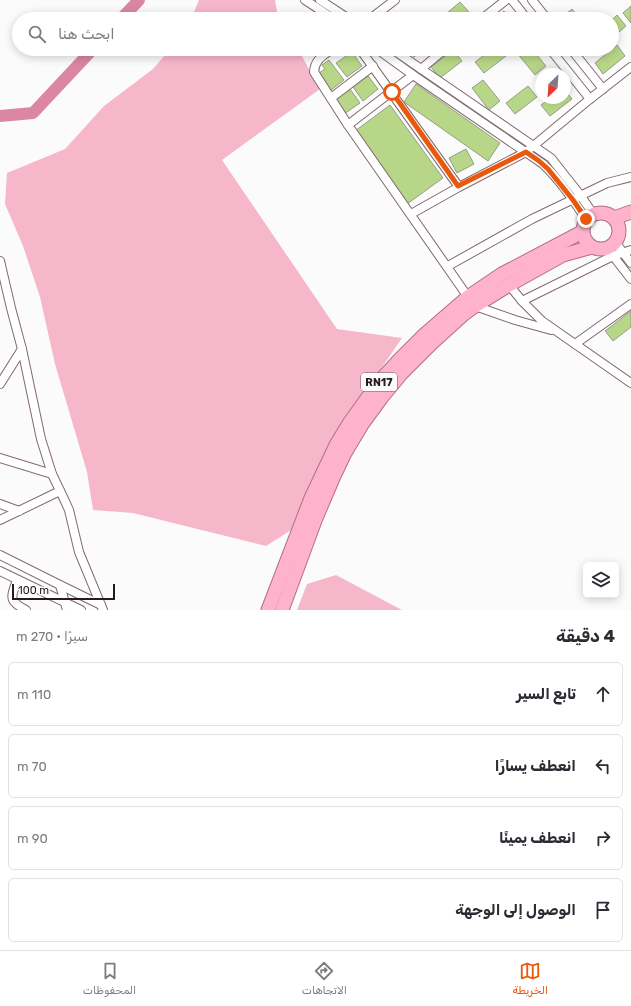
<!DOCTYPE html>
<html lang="ar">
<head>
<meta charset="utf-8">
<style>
  :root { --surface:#fff; --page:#f2f2f3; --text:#2b2b33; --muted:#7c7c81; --line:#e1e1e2; --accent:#ea580c }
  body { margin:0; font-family:Rubik,"Noto Naskh Arabic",sans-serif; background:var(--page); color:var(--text); direction:rtl }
  .controls { position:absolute; right:12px; bottom:12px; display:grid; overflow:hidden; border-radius:6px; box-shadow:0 2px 10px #0003 }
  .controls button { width:36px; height:36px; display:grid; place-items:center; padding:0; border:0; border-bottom:1px solid var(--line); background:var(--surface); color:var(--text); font:20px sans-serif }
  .compass { position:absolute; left:535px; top:68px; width:36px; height:36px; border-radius:50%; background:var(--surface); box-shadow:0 2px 10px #0003; rotate:205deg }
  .scale { position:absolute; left:12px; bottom:10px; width:103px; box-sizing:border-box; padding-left:4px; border:2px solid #251a1d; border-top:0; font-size:11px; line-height:14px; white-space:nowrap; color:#251a1d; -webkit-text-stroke:3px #fbfbfb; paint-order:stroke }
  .stop { position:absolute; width:12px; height:12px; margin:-9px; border:3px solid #ea580c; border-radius:50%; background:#fff }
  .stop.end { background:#ea580c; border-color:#fff; box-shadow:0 1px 4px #0008 }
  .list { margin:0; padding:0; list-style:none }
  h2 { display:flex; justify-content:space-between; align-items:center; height:52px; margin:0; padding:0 16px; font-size:17px }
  h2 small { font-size:13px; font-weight:400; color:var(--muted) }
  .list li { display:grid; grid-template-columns:26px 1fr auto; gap:12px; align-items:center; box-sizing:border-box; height:64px; margin:0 8px 8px; padding:0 8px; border:1px solid var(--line); border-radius:6px }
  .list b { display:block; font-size:15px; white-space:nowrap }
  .list em { font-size:13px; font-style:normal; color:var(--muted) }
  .icon { flex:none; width:22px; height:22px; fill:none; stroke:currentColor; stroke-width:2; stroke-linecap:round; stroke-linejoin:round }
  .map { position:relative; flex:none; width:631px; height:610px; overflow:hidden; direction:ltr }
  .search { position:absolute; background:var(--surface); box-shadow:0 2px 10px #0003; left:12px; right:12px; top:12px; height:44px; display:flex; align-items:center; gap:10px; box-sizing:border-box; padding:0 14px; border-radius:22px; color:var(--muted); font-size:15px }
  .sheet { height:340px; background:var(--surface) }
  nav { display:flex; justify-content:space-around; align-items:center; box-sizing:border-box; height:56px; border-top:1px solid var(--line); background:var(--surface); font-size:11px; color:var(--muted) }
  nav a { display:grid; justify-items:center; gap:2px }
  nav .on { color:var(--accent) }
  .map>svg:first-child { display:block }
  .green { fill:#f7b7ca }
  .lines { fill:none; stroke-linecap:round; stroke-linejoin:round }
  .river { stroke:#db86a3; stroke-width:12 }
  .building { fill:#b8d687; stroke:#959f87 }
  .minor-casing { stroke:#836870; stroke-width:10 }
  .trunk-casing { stroke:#b27086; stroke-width:15 }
  .minor { stroke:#fff; stroke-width:8 }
  .trunk { stroke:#feb2cb; stroke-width:13 }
  .route { stroke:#ea580c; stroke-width:5 }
  .labels { text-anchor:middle; stroke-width:3.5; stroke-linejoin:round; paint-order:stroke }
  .shield { fill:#fbfbfb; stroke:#655e60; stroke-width:1 }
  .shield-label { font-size:11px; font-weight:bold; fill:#251a1d }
</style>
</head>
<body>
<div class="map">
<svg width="631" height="610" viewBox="0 0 631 610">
  <rect width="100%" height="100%" fill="#fbfbfb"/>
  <g class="green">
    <polygon points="199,0 275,0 277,12 281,19 191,19"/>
    <polygon points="170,49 298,49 320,89 222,160 337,329 402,338 376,376 296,527 266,546 133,513 93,510 87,472 55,364 40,297 23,246 5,204 7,173 65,149 104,106 153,69"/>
    <polygon points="336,575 402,610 297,610 307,584"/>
  </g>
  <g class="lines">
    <g class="river">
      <polyline points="121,19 139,0"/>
      <polyline points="0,116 33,113 93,49"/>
    </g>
  </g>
  <g class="building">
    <polygon points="460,2 469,12 461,19 440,19"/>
    <polygon points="631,6 631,23 623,13"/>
    <polygon points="572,9 580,19 561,19 561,18"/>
    <polygon points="504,11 510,19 494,19"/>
    <polygon points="396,12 402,19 387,19"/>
    <polygon points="617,15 626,26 612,38 612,20"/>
    <polygon points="617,45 625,56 603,74 595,63"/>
    <polygon points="408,49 424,49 414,57"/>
    <polygon points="492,49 501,49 506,56 484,73 475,62"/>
    <polygon points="523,49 532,49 546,66 535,75 517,53"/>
    <polygon points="453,50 462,61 440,78 431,67"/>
    <polygon points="352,52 362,66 347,77 336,63"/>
    <polygon points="329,60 344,80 331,90 319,73 325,69 322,65"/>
    <polygon points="368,76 378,89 363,101 353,87"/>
    <polygon points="483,80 500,101 489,110 472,88"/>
    <polygon points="416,84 500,143 488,161 404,102"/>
    <polygon points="528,86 537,97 515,114 506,103"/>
    <polygon points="350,89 360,103 344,114 334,101"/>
    <polygon points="565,90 572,99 550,116 541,105 550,98 565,98"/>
    <polygon points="390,105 443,178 407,204 355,131"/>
    <polygon points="466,149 474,164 457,173 449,158"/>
    <polygon points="631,311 631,327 613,341 605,331"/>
  </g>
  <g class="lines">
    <g class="minor-casing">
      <g id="minor">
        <polyline points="305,0 334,19"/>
        <polyline points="320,0 349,19"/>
        <polyline points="512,0 527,19"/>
        <polyline points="532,0 547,19"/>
        <polyline points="370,19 395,0"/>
        <polyline points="482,19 506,0"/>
        <path d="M332 49C323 56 315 59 314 72L348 125 468 297"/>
        <polyline points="360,49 459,187"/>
        <path d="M377 49 413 75 543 164C560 180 573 200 586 219"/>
        <polyline points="392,49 551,158 581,196 593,214"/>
        <polyline points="550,49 590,99"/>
        <polyline points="571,49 603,89"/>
        <polyline points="421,69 445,49"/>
        <polyline points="331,98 373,66"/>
        <polyline points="348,125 413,75"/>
        <polyline points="411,214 459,187 526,152 590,99 631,67"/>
        <polyline points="615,242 631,263"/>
        <polyline points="607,248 631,279"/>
        <polyline points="0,261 11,308 22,349 41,439 52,474 64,499 69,510 79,552 103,610"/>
        <polyline points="448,266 532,219 607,183 631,177"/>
        <polyline points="509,285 522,301 542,321 631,383"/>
        <polyline points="522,301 613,256 631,250"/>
        <polyline points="475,306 515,320 551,330"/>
        <polyline points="575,344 631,304"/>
        <polyline points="0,384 22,349"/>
        <polyline points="0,458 52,474"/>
        <polyline points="0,504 19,511"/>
        <polyline points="0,520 60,491"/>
        <polyline points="0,555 60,585 101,605"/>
        <polyline points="0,571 81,610"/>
        <path d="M17 580C11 597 8 601 26 610"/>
        <polyline points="60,585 67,610"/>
      </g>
    </g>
    <g class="trunk-casing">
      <g id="trunk">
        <circle cx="601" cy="231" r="18"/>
        <polyline points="614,218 631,212"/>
        <polyline points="268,610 311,498 336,445 350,422 378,383 398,361 423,336 468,297 502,274 582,232"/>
        <polyline points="282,610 316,518 334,476 345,453 363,423 382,397 401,374 432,343 464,314 475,306 509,285 563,255 592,247"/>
      </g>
    </g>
    <use href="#minor" class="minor"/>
    <use href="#trunk" class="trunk"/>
  </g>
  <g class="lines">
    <polyline class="route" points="392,92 458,186 526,152 539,161 548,169 573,200 586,219"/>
  </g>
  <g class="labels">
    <rect class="shield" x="361" y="373" width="36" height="18" rx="3"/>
    <g class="shield-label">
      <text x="379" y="386">RN17</text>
    </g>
  </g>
</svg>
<div class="controls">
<button><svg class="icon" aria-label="layers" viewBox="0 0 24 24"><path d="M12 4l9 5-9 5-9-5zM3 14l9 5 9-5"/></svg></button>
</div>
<svg class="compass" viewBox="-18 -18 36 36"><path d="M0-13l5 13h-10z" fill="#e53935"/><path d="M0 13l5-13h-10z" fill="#7c7c81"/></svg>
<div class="scale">100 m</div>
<div class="stop" style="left:392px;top:92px"></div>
<div class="stop end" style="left:586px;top:219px"></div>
<div class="search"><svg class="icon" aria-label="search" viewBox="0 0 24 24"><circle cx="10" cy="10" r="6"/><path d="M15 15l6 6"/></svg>ابحث هنا</div>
</div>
<section class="sheet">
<h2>4 دقيقة<small>سيرًا · 270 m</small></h2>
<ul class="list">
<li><svg class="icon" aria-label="ahead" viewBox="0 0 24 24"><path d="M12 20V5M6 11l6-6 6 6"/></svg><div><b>تابع السير</b></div><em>110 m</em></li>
<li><svg class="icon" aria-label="left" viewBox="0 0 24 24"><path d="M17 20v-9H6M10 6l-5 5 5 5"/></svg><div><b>انعطف يسارًا</b></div><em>70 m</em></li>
<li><svg class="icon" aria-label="right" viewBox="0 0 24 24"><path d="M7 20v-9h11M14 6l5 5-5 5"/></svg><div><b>انعطف يمينًا</b></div><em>90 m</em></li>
<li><svg class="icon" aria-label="arrive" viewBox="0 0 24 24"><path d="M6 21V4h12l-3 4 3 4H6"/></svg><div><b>الوصول إلى الوجهة</b></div></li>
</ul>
</section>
<nav>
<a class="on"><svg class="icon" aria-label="map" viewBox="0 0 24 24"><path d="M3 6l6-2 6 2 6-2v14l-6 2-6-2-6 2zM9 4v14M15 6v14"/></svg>الخريطة</a>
<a><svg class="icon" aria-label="directions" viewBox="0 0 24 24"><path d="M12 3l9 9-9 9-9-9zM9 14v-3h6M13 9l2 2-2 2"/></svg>الاتجاهات</a>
<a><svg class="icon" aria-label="saved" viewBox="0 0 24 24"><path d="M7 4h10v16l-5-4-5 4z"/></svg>المحفوظات</a>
</nav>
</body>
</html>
